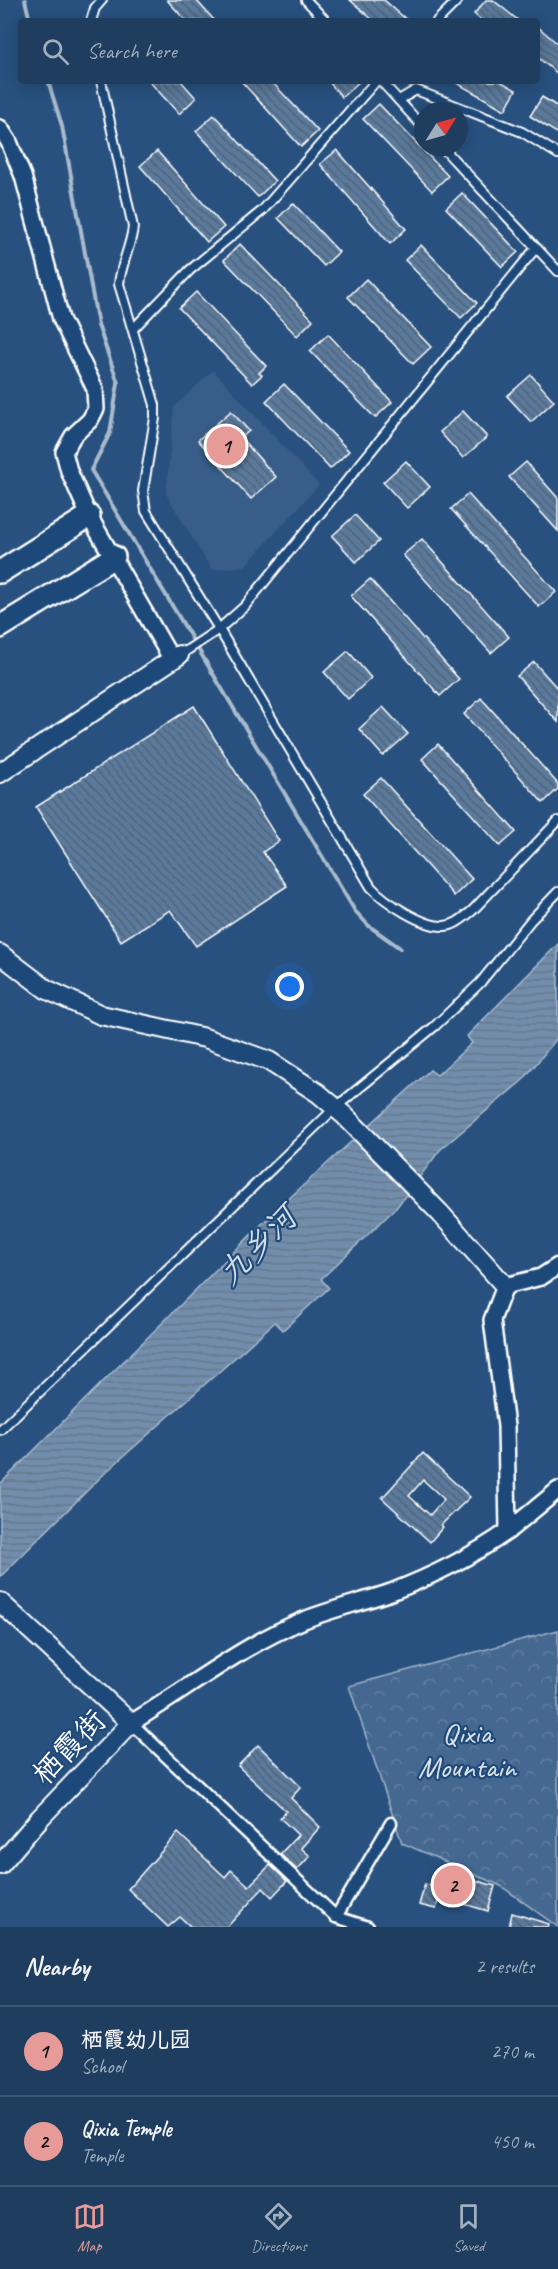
<!DOCTYPE html>
<html lang="en">
<head>
<meta charset="utf-8">
<style>
  :root { --surface:#1e3d5f; --page:#2b4868; --text:#f1f3f6; --muted:#a1aebd; --line:#3c5674; --accent:#e69b98 }
  body { margin:0; font-family:Caveat,"LXGW WenKai TC",sans-serif; background:var(--page); color:var(--text) }
  .compass { position:absolute; left:414px; top:102px; width:54px; height:54px; border-radius:50%; background:var(--surface); box-shadow:0 3px 15px #0003; rotate:53deg }
  .you { position:absolute; left:290px; top:987px; width:21px; height:21px; margin:-15px; border:4px solid #fff; border-radius:50%; background:#1a73e8; box-shadow:0 0 0 9px #1a73e833 }
  .badge { display:grid; place-items:center; width:39px; height:39px; border-radius:50%; background:var(--accent); color:#111; font-size:20px; font-weight:700 }
  .pin { position:absolute; translate:-50% -50%; border:3px solid #fff; box-shadow:0 2px 6px #0006 }
  .list { margin:0; padding:0; list-style:none }
  h2 { display:flex; justify-content:space-between; align-items:center; height:78px; margin:0; padding:0 24px; font-size:26px }
  h2 small { font-size:20px; font-weight:400; color:var(--muted) }
  .list li { display:grid; grid-template-columns:39px 1fr auto; gap:18px; align-items:center; box-sizing:border-box; height:90px; padding:0 24px; border-top:2px solid var(--line) }
  .list b { display:block; font-size:22px; white-space:nowrap }
  .list p { margin:0; font-size:20px; white-space:nowrap; color:var(--muted) }
  .list em { font-size:20px; font-style:normal; color:var(--muted) }
  .icon { flex:none; width:33px; height:33px; fill:none; stroke:currentColor; stroke-width:2; stroke-linecap:round; stroke-linejoin:round }
  .map { position:relative; flex:none; width:558px; height:1927px; overflow:hidden }
  .search { position:absolute; background:var(--surface); box-shadow:0 3px 15px #0003; left:18px; right:18px; top:18px; height:66px; display:flex; align-items:center; gap:15px; box-sizing:border-box; padding:0 21px; border-radius:6px; color:var(--muted); font-size:22px }
  .sheet { height:258px; background:var(--surface) }
  nav { display:flex; justify-content:space-around; align-items:center; box-sizing:border-box; height:84px; border-top:2px solid var(--line); background:var(--surface); font-size:16px; color:var(--muted) }
  nav a { display:grid; justify-items:center; gap:3px }
  nav .on { color:var(--accent) }
  .map>svg:first-child { display:block }
  .built { fill:#375d88 }
  .forest { fill:url(#forest-crowns); stroke:#a2b4c8; stroke-width:1.5 }
  .water { fill:url(#water-rules); stroke:#aabbcd; stroke-width:1.5 }
  .lines { fill:none; stroke-linecap:round; stroke-linejoin:round }
  .stream { stroke:#aabbcd; stroke-width:4 }
  .building { fill:url(#building-back-hatch); stroke:#fff; stroke-width:1.5; fill-rule:evenodd }
  .service-casing { stroke:#fff; stroke-width:12 }
  .pedestrian-casing { stroke:#fff; stroke-width:15 }
  .minor-casing { stroke:#fff; stroke-width:20 }
  .tertiary-casing { stroke:#fff; stroke-width:22 }
  .secondary-casing { stroke:#fff; stroke-width:26 }
  .service { stroke:#1f4a7a; stroke-width:8 }
  .pedestrian { stroke:#1f4a7a; stroke-width:10 }
  .minor { stroke:#1f4a7a; stroke-width:15 }
  .tertiary { stroke:#1f4a7a; stroke-width:18 }
  .secondary { stroke:#1f4a7a; stroke-width:21 }
  .labels { text-anchor:middle; stroke-width:4.5; stroke-linejoin:round; paint-order:stroke }
  .park-label { font-size:30px; fill:#dae1e9; stroke:#1f4a7a }
  .street-label { font-size:30px; fill:#fff; stroke:#1f4a7a }
  .water-label { font-size:32px; font-style:italic; fill:#d4dde6; stroke:#1f4a7a }
</style>
</head>
<body>
<div class="map">
<svg width="558" height="1927" viewBox="0 0 558 1927">
  <defs>
    <pattern id="forest-crowns" width="20" height="18" patternUnits="userSpaceOnUse" patternTransform="scale(1.5)"><rect width="20" height="18" fill="#446890"/><path d="M2 6a3 3 0 1 1 6 0M12 15a3 3 0 1 1 6 0" fill="none" stroke="#607fa1"/></pattern>
    <pattern id="water-rules" width="6" height="5" patternUnits="userSpaceOnUse" patternTransform="scale(1.5)"><rect width="6" height="5" fill="#718dab"/><path d="M0 2.5h6" fill="none" stroke="#64768a"/></pattern>
    <pattern id="building-back-hatch" width="6" height="6" patternUnits="userSpaceOnUse" patternTransform="scale(1.5)"><rect width="6" height="6" fill="#5a7a9d"/><path d="M-1 5l2 2M0 0l6 6M5-1l2 2" fill="none" stroke="#536374"/></pattern>
  </defs>
  <rect width="100%" height="100%" fill="#28517f"/>
  <filter id="ink" filterUnits="userSpaceOnUse"><feTurbulence type="fractalNoise" baseFrequency=".0167" numOctaves="2"/><feDisplacementMap in="SourceGraphic" scale="12" xChannelSelector="R" yChannelSelector="G"/><feConvolveMatrix kernelMatrix="1 2 1 2 8 2 1 2 1" color-interpolation-filters="sRGB"/></filter>
  <g filter="url(#ink)">
    <polygon class="built" points="213,370 319,485 245,566 212,570 166,494 174,407"/>
    <polygon class="forest" points="558,1630 558,1927 501,1886 402,1843 349,1686"/>
    <polygon class="water" points="558,944 558,1037 523,1080 440,1150 396,1208 321,1279 329,1288 283,1330 275,1322 106,1472 0,1577 0,1484 274,1212 430,1070 437,1075 472,1043 467,1036"/>
    <g class="lines">
      <g class="stream">
        <polyline points="25,0 30,21"/>
        <polyline points="48,81 62,126 98,325 118,383 110,433 91,470 355,911 369,926 400,948"/>
      </g>
    </g>
    <g class="building">
      <polygon points="167,0 196,0 215,21 186,21"/>
      <polygon points="350,0 384,0 408,21 374,21"/>
      <polygon points="486,0 493,0 519,21 482,21 474,14"/>
      <polygon points="537,26 558,44 558,74 537,57"/>
      <polygon points="149,81 181,81 196,98 179,114"/>
      <polygon points="241,81 271,81 318,131 301,147"/>
      <polygon points="328,81 360,81 342,97"/>
      <polygon points="453,81 500,81 516,90 505,110"/>
      <polygon points="542,97 558,107 558,134 530,116"/>
      <polygon points="379,104 448,176 432,191 363,119"/>
      <polygon points="214,115 275,181 258,197 196,131"/>
      <polygon points="337,150 406,229 390,244 320,164"/>
      <polygon points="157,151 224,227 207,242 140,166"/>
      <polygon points="462,193 518,252 502,267 446,208"/>
      <polygon points="293,203 339,252 324,266 278,218"/>
      <polygon points="240,244 313,320 297,336 224,260"/>
      <polygon points="421,245 477,303 461,318 405,260"/>
      <polygon points="366,279 431,347 413,364 348,297"/>
      <polygon points="196,292 266,366 259,373 262,375 252,384 179,308"/>
      <polygon points="328,334 392,402 375,418 310,351"/>
      <polygon points="531,375 554,401 531,422 507,396"/>
      <polygon points="284,384 349,451 330,469 266,401"/>
      <polygon points="231,411 249,431 241,438 276,477 251,499 198,440"/>
      <polygon points="463,411 487,437 463,458 440,432"/>
      <polygon points="406,461 430,487 407,508 383,482"/>
      <polygon points="526,462 558,498 558,531 509,477"/>
      <polygon points="468,494 556,592 539,607 451,509"/>
      <polygon points="355,515 379,541 356,562 332,536"/>
      <polygon points="422,539 509,637 491,653 403,555"/>
      <polygon points="370,579 459,679 440,696 351,596"/>
      <polygon points="348,651 371,678 348,699 324,672"/>
      <polygon points="534,662 558,689 558,722 517,676"/>
      <polygon points="481,698 558,784 558,789 543,803 464,714"/>
      <polygon points="194,706 279,841 263,852 287,886 196,946 170,910 121,941 36,807"/>
      <polygon points="383,707 408,734 383,756 359,729"/>
      <polygon points="438,744 516,832 500,846 422,759"/>
      <polygon points="381,778 472,879 454,896 363,794"/>
      <path d="M423 1453 470 1497 441 1525 443 1527 430 1542 382 1498ZM423 1480 444 1499 430 1515 409 1496Z"/>
      <polygon points="258,1745 301,1787 291,1798 320,1827 301,1848 310,1856 297,1870 280,1854 298,1835 280,1818 286,1811 238,1766"/>
      <polygon points="178,1833 225,1877 231,1870 249,1886 270,1865 287,1881 272,1897 263,1888 227,1927 191,1927 180,1917 168,1927 128,1889"/>
      <polygon points="471,1879 495,1886 488,1911 464,1904"/>
      <polygon points="425,1884 442,1888 436,1909 419,1905"/>
      <polygon points="512,1913 549,1924 548,1927 509,1927"/>
    </g>
    <g class="lines">
      <g class="service-casing">
        <g id="service">
          <polyline points="306,0 326,21"/>
          <polyline points="91,21 95,8 102,0"/>
          <polyline points="437,21 458,0"/>
          <path d="M101 81 133 227C131 246 121 264 119 284L155 405V418L143 491 146 511 219 629 371 887C385 902 423 927 444 926 455 926 464 917 472 911L558 821"/>
          <polyline points="381,81 423,127"/>
          <polyline points="399,100 416,90 522,132 558,154"/>
          <polyline points="442,147 558,271"/>
          <polyline points="133,329 190,270 263,210 376,81"/>
          <polyline points="180,655 219,629 245,606 535,249"/>
          <polyline points="0,1430 336,1107 435,1026 480,983 531,920 558,892"/>
        </g>
      </g>
      <g class="pedestrian-casing">
        <g id="pedestrian">
          <polyline points="131,1723 336,1917 368,1927"/>
          <polyline points="336,1917 391,1823"/>
        </g>
      </g>
      <g class="minor-casing">
        <g id="minor">
          <polyline points="0,128 9,142 23,176 61,319 95,389 96,409 90,420 73,436 64,452 69,471 89,516 172,660"/>
          <polyline points="508,1531 558,1490"/>
          <path d="M131 1723C189 1688 241 1646 304 1620 332 1609 362 1602 391 1592 433 1576 471 1557 508 1531L506 1426 492 1320 505 1286 541 1277 558 1266"/>
        </g>
      </g>
      <g class="tertiary-casing">
        <g id="tertiary">
          <polyline points="0,773 179,655"/>
          <polyline points="0,954 46,989 101,1015 205,1038 269,1061 318,1093 345,1116 440,1213 505,1286"/>
          <polyline points="0,1602 131,1723 40,1818 0,1865"/>
        </g>
      </g>
      <g class="secondary-casing">
        <g id="secondary">
          <polyline points="0,572 89,516"/>
          <polyline points="0,627 114,557"/>
        </g>
      </g>
      <use href="#service" class="service"/>
      <use href="#pedestrian" class="pedestrian"/>
      <use href="#minor" class="minor"/>
      <use href="#tertiary" class="tertiary"/>
      <use href="#secondary" class="secondary"/>
    </g>
  </g>
  <g class="labels">
    <g class="park-label">
      <text x="467" y="1743">Qixia<tspan x="467" dy="34">Mountain</tspan></text>
    </g>
    <g class="street-label">
      <text transform="translate(69 1747) rotate(-46)" y="10">栖霞街</text>
    </g>
    <g class="water-label">
      <text transform="translate(257 1245) rotate(-45)" y="11">九乡河</text>
    </g>
  </g>
</svg>
<svg class="compass" viewBox="-18 -18 36 36"><path d="M0-13l5 13h-10z" fill="#e53935"/><path d="M0 13l5-13h-10z" fill="#a1aebd"/></svg>
<div class="you"></div>
<div class="pin badge" style="left:226px;top:446px">1</div>
<div class="pin badge" style="left:453px;top:1885px">2</div>
<div class="search"><svg class="icon" aria-label="search" viewBox="0 0 24 24"><circle cx="10" cy="10" r="6"/><path d="M15 15l6 6"/></svg>Search here</div>
</div>
<section class="sheet">
<h2>Nearby<small>2 results</small></h2>
<ul class="list">
<li><span class="badge">1</span><div><b>栖霞幼儿园</b><p>School</p></div><em>270 m</em></li>
<li><span class="badge">2</span><div><b>Qixia Temple</b><p>Temple</p></div><em>450 m</em></li>
</ul>
</section>
<nav>
<a class="on"><svg class="icon" aria-label="map" viewBox="0 0 24 24"><path d="M3 6l6-2 6 2 6-2v14l-6 2-6-2-6 2zM9 4v14M15 6v14"/></svg>Map</a>
<a><svg class="icon" aria-label="directions" viewBox="0 0 24 24"><path d="M12 3l9 9-9 9-9-9zM9 14v-3h6M13 9l2 2-2 2"/></svg>Directions</a>
<a><svg class="icon" aria-label="saved" viewBox="0 0 24 24"><path d="M7 4h10v16l-5-4-5 4z"/></svg>Saved</a>
</nav>
</body>
</html>
